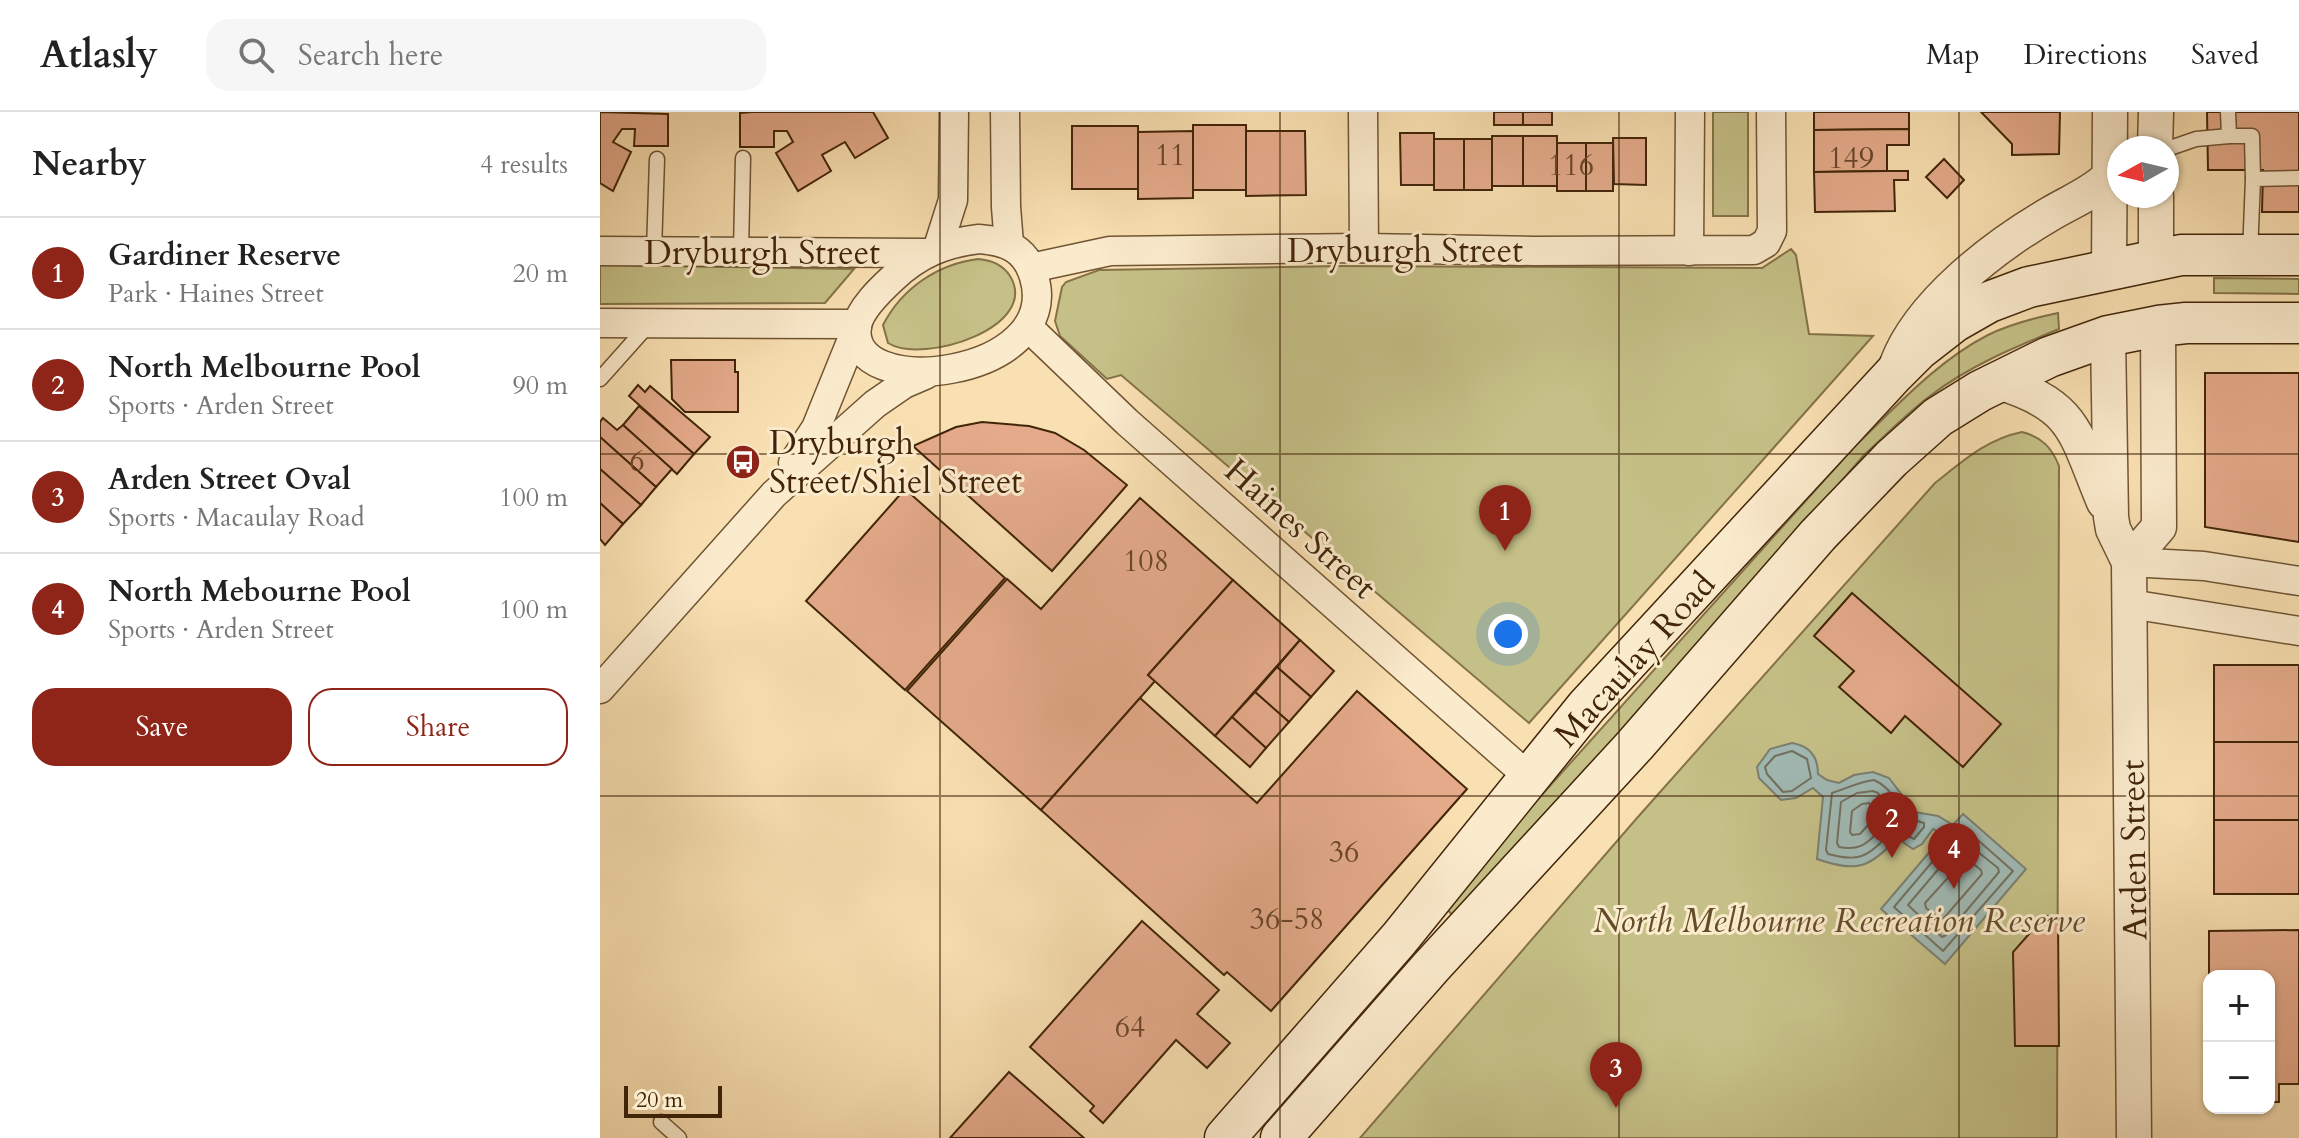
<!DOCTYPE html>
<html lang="en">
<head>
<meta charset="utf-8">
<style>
  :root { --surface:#fff; --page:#f6f6f6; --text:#222; --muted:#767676; --line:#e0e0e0; --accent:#8f2418 }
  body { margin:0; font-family:Cardo,serif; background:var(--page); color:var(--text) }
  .controls { position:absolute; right:24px; bottom:24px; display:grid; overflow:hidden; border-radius:16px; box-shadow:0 2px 6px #0004 }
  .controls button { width:72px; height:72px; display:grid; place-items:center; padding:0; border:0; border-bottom:2px solid var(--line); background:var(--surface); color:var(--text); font:40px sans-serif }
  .compass { position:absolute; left:1507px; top:24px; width:72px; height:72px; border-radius:50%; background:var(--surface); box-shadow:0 2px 6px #0004; rotate:262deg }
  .scale { position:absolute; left:24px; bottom:20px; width:98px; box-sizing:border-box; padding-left:8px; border:4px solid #422509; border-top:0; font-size:22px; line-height:28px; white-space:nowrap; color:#422509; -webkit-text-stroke:6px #fbebcd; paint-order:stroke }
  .you { position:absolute; left:908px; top:522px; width:28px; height:28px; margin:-20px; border:6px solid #fff; border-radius:50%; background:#1a73e8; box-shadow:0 0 0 12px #1a73e833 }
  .badge { display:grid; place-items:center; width:52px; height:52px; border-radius:50%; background:var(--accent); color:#fff; font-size:26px; font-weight:700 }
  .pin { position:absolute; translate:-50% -66px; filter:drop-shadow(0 2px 4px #0008) }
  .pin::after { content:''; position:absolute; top:42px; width:28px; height:24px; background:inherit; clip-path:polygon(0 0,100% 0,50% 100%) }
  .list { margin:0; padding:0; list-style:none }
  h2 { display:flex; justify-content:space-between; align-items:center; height:104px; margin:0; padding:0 32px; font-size:34px }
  h2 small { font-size:26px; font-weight:400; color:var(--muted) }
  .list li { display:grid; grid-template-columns:52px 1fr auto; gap:24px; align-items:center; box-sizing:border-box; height:112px; padding:0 32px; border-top:2px solid var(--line) }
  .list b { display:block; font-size:30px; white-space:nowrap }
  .list p { margin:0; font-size:26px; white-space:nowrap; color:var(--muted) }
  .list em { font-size:26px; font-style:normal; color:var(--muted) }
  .actions { display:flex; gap:16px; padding:24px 32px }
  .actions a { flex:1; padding:18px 0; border:2px solid var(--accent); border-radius:24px; text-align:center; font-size:28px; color:var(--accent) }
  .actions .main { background:var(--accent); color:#fff }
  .icon { flex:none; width:44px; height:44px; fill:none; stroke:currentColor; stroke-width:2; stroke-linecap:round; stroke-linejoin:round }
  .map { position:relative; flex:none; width:1699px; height:1026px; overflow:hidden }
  header { display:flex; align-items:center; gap:48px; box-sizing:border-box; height:112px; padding:0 40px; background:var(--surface); border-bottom:2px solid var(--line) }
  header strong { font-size:38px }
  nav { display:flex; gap:44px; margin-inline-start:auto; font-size:28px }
  .search { width:560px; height:72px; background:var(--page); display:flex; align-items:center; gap:20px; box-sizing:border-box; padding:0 28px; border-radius:24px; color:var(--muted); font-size:30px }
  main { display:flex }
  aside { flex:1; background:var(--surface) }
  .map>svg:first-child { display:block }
  .green { fill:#c5c087; stroke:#847248; stroke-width:2 }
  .water { fill:#a1bbb6; stroke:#7b7f71; stroke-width:2 }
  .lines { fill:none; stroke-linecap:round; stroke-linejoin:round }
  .shore { stroke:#727060; stroke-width:2 }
  .building { fill:#e4aa8a; stroke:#422509; stroke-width:2 }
  .service-casing { stroke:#705433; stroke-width:17 }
  .minor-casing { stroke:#705433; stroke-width:31 }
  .tertiary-casing { stroke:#705433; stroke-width:37 }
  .secondary-casing { stroke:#422509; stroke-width:43 }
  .service { stroke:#fbebcd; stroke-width:14 }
  .minor { stroke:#fbebcd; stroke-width:28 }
  .tertiary { stroke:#fbebcd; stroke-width:34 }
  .secondary { stroke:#fbebcd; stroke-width:40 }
  .grid { fill:none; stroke:#422509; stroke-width:2; stroke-opacity:0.55 }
  .labels { text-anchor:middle; stroke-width:6; stroke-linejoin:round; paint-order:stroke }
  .number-label { font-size:30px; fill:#6a4629 }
  .street-label { font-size:34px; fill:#422509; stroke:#fbebcd }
  .poi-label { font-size:34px; fill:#422509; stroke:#fbebcd; text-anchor:start }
  .park-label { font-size:34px; font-style:italic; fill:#634c28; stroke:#fbebcd }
</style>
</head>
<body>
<header>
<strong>Atlasly</strong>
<div class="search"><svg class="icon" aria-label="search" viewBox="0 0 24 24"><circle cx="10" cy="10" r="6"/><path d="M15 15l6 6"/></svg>Search here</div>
<nav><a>Map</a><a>Directions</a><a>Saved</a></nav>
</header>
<main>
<aside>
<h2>Nearby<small>4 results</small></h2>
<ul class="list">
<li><span class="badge">1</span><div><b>Gardiner Reserve</b><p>Park · Haines Street</p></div><em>20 m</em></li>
<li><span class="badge">2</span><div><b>North Melbourne Pool</b><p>Sports · Arden Street</p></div><em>90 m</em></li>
<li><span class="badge">3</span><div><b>Arden Street Oval</b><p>Sports · Macaulay Road</p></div><em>100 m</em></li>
<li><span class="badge">4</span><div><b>North Mebourne Pool</b><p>Sports · Arden Street</p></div><em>100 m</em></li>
</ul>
<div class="actions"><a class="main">Save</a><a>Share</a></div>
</aside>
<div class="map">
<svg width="1699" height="1026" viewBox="0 0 1699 1026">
  <rect width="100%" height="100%" fill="#f9e0b2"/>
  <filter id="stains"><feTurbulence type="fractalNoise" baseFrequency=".0025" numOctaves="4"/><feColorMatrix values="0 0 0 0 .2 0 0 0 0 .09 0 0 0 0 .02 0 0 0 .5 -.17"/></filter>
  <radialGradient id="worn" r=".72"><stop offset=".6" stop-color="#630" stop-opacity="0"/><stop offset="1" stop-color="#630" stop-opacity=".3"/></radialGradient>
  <g class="green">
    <rect x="1113" y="0" width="35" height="104"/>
    <polygon points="1191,137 1196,143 1209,222 1273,224 929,611 521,263 507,267 460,224 455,209 462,175 466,170 499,158 740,154 1162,156"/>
    <path d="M378 147C391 148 403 153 410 164 441 215 323 253 288 231L283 213C302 176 338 152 378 147Z"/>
    <polygon points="0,153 254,157 225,191 0,192"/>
    <polygon points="1614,166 1699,167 1699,182 1614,181"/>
    <path d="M1458 201 1459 217C1415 235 1369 254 1330 284 1307 301 1286 323 1264 343L859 810 843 793 1255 334C1296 295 1337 249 1388 223 1410 212 1434 206 1458 201Z"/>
    <path d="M1422 320C1442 325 1452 336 1459 354L1457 1026H760L1037 706 1335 371C1363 349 1387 327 1422 320Z"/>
  </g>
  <path class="water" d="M1192 631C1210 634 1218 645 1218 662L1227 668 1239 671 1254 663 1273 660 1289 666 1315 700 1338 704 1353 713 1363 702 1426 757 1345 852 1281 797 1344 723 1333 717 1322 732 1313 737 1297 726C1270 756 1256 761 1217 747L1223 685 1213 676 1196 686 1181 688 1159 666 1157 655 1170 637Z"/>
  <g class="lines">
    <g class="shore">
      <polygon points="1192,639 1207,647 1211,666 1192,679 1183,680 1167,662 1165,655 1175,644"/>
      <path d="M1274 668C1296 677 1299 705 1324 711V715L1314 727 1301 720H1293C1268 741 1265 752 1228 742L1226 738 1232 681C1245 677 1258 670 1274 668Z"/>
      <path d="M1273 679 1278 681 1294 704V708C1271 720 1270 741 1239 735L1237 731 1241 690 1257 681Z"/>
      <polygon points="1269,691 1276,704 1260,722 1252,723 1250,720 1252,699 1262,692"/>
      <polygon points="1363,715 1413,759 1343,839 1294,795 1349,730 1352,722"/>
      <polygon points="1363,728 1398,756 1399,760 1346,823 1342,825 1308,793"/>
      <polygon points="1366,746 1381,758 1382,762 1344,806 1340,807 1326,796 1325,791"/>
    </g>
  </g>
  <g class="building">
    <polygon points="0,0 68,2 68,34 34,34 35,17 22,17 13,30 31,40 13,79 0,71"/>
    <polygon points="152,0 273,0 288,26 255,46 245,30 222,43 231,59 198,79 176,41 193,30 187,19 174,19 174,35 140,35 140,1"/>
    <rect x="894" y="0" width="29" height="13"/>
    <rect x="923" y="0" width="29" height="13"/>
    <polygon points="1214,0 1309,0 1309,17 1214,18"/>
    <polygon points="1381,0 1460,0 1459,42 1412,43 1412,32"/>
    <polygon points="1607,0 1699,0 1699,100 1662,100 1663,58 1608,58"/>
    <polygon points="593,13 646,13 647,78 593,78"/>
    <polygon points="472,14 538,14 539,77 472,77"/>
    <polygon points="1309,17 1309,33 1287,33 1287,59 1214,60 1214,18"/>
    <polygon points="593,19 593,86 538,87 538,20"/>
    <polygon points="646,19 705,19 706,83 646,84"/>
    <polygon points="800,21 834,21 834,73 801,73"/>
    <rect x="892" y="24" width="31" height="50"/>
    <rect x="923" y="24" width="34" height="50"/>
    <polygon points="1013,26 1046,26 1046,73 1014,72"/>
    <rect x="834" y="27" width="30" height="51"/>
    <rect x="864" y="27" width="28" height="51"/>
    <rect x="957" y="31" width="29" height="48"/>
    <rect x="986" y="31" width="27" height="48"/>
    <polygon points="1344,47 1364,68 1347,86 1326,65"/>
    <polygon points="1287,59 1308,59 1308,68 1294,68 1295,99 1215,100 1214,60"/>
    <polygon points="71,248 135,248 135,260 138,260 138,300 85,300 72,287"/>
    <polygon points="1605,261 1699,261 1699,430 1605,415"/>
    <polygon points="38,273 45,280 50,274 110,325 94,342 29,284"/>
    <polygon points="39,294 94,342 77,362 23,313"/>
    <polygon points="3,306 17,318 23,313 72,357 56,375 0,325 0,310"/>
    <polygon points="382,310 429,314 455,321 484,338 527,373 452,459 313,334 356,315"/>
    <polygon points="0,325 56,375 41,393 0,357"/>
    <polygon points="0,357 41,393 23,412 0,391"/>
    <polygon points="305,377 405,466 305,578 206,489"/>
    <polygon points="540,386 633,468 548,563 555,569 441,698 307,579 407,467 441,497"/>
    <polygon points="0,391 23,412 5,433 0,427"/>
    <polygon points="633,468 700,528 615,624 548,563"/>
    <polygon points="1252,481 1401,612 1363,655 1305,604 1291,621 1239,575 1254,559 1214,524"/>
    <polygon points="700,528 734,559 711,585 677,555"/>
    <rect x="1614" y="553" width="85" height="77"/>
    <polygon points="677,555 711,585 689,610 655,580"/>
    <polygon points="757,579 867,677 671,899 627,860 624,863 441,698 540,586 657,691"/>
    <polygon points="655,580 689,610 666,636 632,605"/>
    <polygon points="632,605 666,636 650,655 615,624"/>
    <rect x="1614" y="630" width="85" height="78"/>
    <rect x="1614" y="708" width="85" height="74"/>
    <polygon points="1445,804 1458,804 1459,934 1415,934 1413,840"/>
    <polygon points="542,809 619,878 597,902 630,931 607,956 576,928 503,1011 490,999 494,994 430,935"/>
    <polygon points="1699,818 1699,972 1679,972 1679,990 1669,990 1669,864 1609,864 1609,871 1609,819"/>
    <polygon points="409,960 484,1026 350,1026"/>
  </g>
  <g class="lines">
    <g class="service-casing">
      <g id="service">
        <polyline points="1629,24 1652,24 1653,67"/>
        <polyline points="1567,37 1596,27 1629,24 1628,0"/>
        <polyline points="54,139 57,47"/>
        <polyline points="141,139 143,46"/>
        <polyline points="1650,142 1653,67 1699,66"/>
        <polyline points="0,267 50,211"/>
        <polyline points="61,1010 79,1026"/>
      </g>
    </g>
    <g class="minor-casing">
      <g id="minor">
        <polyline points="405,0 406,95 409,132"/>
        <polyline points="763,0 764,136"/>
        <path d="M379 127C407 129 426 137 434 165 465 266 244 292 257 214 260 197 280 178 293 166 318 142 345 131 379 127Z"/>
        <polyline points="338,135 353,88 354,0"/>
        <polyline points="0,139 324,141"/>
        <polyline points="1089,139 1090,0"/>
        <polyline points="431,156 510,139 764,136 933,139 1154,138 1166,131 1172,119 1171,0"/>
        <polyline points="0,211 257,212"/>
        <polyline points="428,215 527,310 930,666"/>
        <polyline points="193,351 216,316 257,215"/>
        <polyline points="1529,450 1604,454 1699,469"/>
        <polyline points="1530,492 1699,519"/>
        <polyline points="0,577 174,382 275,292 304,272 325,263"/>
      </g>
    </g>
    <g class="tertiary-casing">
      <g id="tertiary">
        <polyline points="1555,36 1556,0"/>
        <polyline points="1556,84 1556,147"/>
        <polyline points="1509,158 1510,0"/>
        <polyline points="1508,224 1511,405 1513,417 1529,450 1534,1026"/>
        <path d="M1297 252C1320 191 1395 134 1450 102 1470 90 1491 82 1508 66"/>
        <path d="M1398 270C1476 293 1475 321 1504 390"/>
        <polyline points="1529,450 1559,415 1558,214"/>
      </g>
    </g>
    <g class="secondary-casing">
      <g id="secondary">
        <polyline points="625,1026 799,827 987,594 1295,261 1318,238 1354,210 1389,190 1429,175 1581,143 1699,143"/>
        <polyline points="681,1026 831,855 1035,633 1218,423 1291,347 1338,305 1380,279 1449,245 1508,224 1558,214 1586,211 1699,211"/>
      </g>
    </g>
    <use href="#service" class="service"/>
    <use href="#minor" class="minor"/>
    <use href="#tertiary" class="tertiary"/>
    <use href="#secondary" class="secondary"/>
  </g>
  <path class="grid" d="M340 0V1026M680 0V1026M1019 0V1026M1359 0V1026M0 342H1699M0 684H1699"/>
  <defs>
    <g id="bus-disc" transform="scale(1.8)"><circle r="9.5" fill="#8f2418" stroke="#fbebcd"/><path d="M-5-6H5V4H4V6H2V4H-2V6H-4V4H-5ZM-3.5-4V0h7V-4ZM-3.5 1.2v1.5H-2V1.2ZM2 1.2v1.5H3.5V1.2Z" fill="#fff"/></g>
  </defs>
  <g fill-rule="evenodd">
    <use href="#bus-disc" x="143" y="350"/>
  </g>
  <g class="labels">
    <g class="number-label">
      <text x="570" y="53">11</text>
      <text x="1251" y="56">149</text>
      <text x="971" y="63">116</text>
      <text x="37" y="359">6</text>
      <text x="546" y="459">108</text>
      <text x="744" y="750">36</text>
      <text x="687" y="817">36-58</text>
      <text x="530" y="925">64</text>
    </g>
    <g class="street-label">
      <text x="805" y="150">Dryburgh Street</text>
      <text x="162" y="152">Dryburgh Street</text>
      <text transform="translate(701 416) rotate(42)" y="12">Haines Street</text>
      <text transform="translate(1034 547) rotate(-48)" y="12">Macaulay Road</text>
      <text transform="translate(1533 738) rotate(-91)" y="12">Arden Street</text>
    </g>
    <g class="poi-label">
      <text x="169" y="342">Dryburgh<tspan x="169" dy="39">Street/Shiel Street</tspan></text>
    </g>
    <g class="park-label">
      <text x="1239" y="820">North Melbourne Recreation Reserve</text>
    </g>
  </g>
  <rect width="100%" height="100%" filter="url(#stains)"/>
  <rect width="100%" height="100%" fill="url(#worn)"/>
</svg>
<div class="controls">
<button>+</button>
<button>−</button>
</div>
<svg class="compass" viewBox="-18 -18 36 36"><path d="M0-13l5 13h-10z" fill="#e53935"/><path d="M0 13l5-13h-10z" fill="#767676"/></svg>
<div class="scale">20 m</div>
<div class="you"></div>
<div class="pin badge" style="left:905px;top:439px">1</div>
<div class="pin badge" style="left:1292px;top:746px">2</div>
<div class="pin badge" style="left:1016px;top:996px">3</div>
<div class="pin badge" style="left:1354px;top:777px">4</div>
</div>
</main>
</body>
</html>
